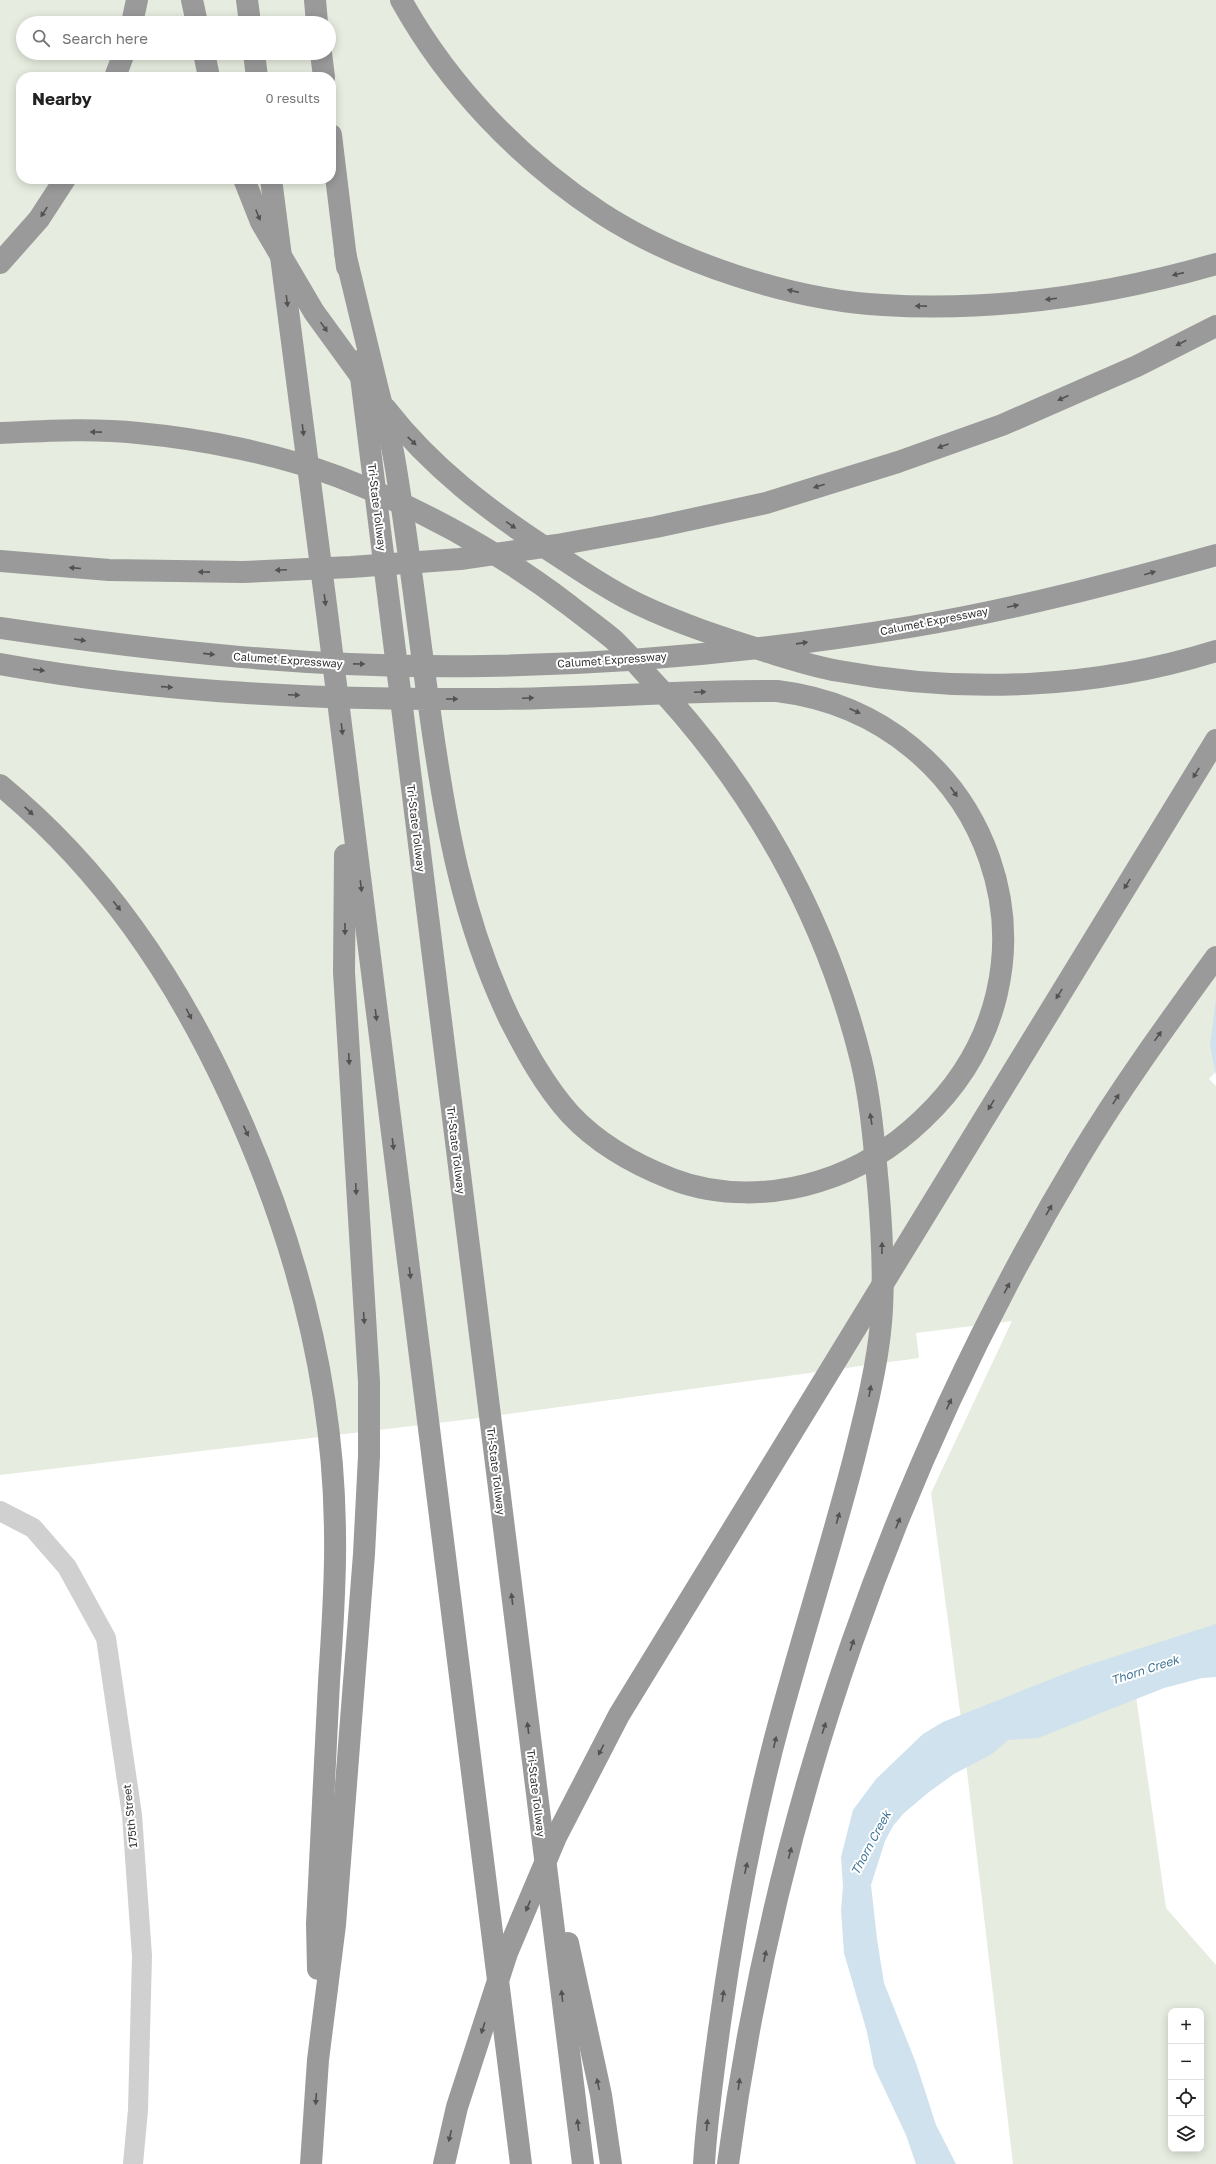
<!DOCTYPE html>
<html lang="en">
<head>
<meta charset="utf-8">
<style>
  :root { --surface:#fff; --page:#f6f6f6; --text:#222; --muted:#767676; --line:#e0e0e0 }
  body { margin:0; font-family:"Golos Text",sans-serif; background:var(--page); color:var(--text) }
  .controls { position:absolute; right:12px; bottom:12px; display:grid; overflow:hidden; border-radius:8px; box-shadow:0 2px 10px #0003 }
  .controls button { width:36px; height:36px; display:grid; place-items:center; padding:0; border:0; border-bottom:1px solid var(--line); background:var(--surface); color:var(--text); font:20px sans-serif }
  .list { margin:0; padding:0; list-style:none }
  h2 { display:flex; justify-content:space-between; align-items:center; height:52px; margin:0; padding:0 16px; font-size:17px }
  h2 small { font-size:13px; font-weight:400; color:var(--muted) }
  .icon { flex:none; width:22px; height:22px; fill:none; stroke:currentColor; stroke-width:2; stroke-linecap:round; stroke-linejoin:round }
  .map { position:relative; flex:none; width:1216px; height:2164px; overflow:hidden }
  .search { position:absolute; background:var(--surface); box-shadow:0 2px 10px #0003; left:16px; top:16px; width:320px; height:44px; display:flex; align-items:center; gap:10px; box-sizing:border-box; padding:0 14px; border-radius:22px; color:var(--muted); font-size:15px }
  .panel { position:absolute; background:var(--surface); box-shadow:0 2px 10px #0003; left:16px; top:72px; width:320px; height:112px; border-radius:16px }
  .map>svg:first-child { display:block }
  .green { fill:#e6ecdf; fill-rule:evenodd }
  .water { fill:#cfe2ee }
  .lines { fill:none; stroke-linecap:round; stroke-linejoin:round }
  .minor { stroke:#d0d0d0; stroke-width:20 }
  .highway { stroke:#9a9a9a; stroke-width:22 }
  .oneway { fill:#525252 }
  .labels { text-anchor:middle; stroke-width:4; stroke-linejoin:round; paint-order:stroke }
  .street-label { font-size:11px; fill:#333; stroke:#fff }
  .water-label { font-size:12px; font-style:italic; fill:#3f7597; stroke:#fff }
</style>
</head>
<body>
<div class="map">
<svg width="1216" height="2164" viewBox="0 0 1216 2164">
  <rect width="100%" height="100%" fill="#fff"/>
  <g class="green">
    <path d="M0 0H1216V1071L1209 1079 1216 1086V1640L962 1726 931 1493 1012 1321 916 1333 919 1358 471 1419 0 1475ZM23 23H329V53H23ZM21 77H331V179H21Z"/>
    <path d="M1133 1675 1166 1908 1216 1965V2164H1013L964 1746ZM1171 2011H1201V2149H1171Z"/>
  </g>
  <g class="water">
    <polygon points="1216,999 1216,1076 1210,1045"/>
    <polygon points="1216,1624 1216,1677 1202,1678 1164,1688 1038,1738 1008,1740 992,1754 954,1774 929,1792 904,1813 893,1826 885,1841 871,1885 877,1939 884,1983 916,2063 936,2125 956,2164 916,2164 906,2135 874,2067 867,2032 844,1953 841,1910 843,1886 841,1857 853,1810 876,1779 923,1734 943,1722 1082,1667"/>
  </g>
  <g class="lines">
    <polyline class="minor" points="0,1511 33,1528 67,1567 106,1638 132,1815 142,1956 138,2110 133,2164"/>
    <g class="highway">
      <polyline points="192,0 197,23"/>
      <polyline points="247,0 250,23"/>
      <polyline points="315,0 317,23"/>
      <path d="M401 0C448 85 520 160 601 213 678 263 792 300 883 305 996 312 1108 295 1216 264"/>
      <polyline points="132,23 137,0"/>
      <polyline points="204,53 209,77"/>
      <polyline points="254,53 257,77"/>
      <polyline points="321,53 324,77"/>
      <polyline points="115,77 124,53"/>
      <polyline points="331,135 347,267"/>
      <polyline points="244,179 261,222 314,312 362,378"/>
      <polyline points="271,179 327,613 521,2164"/>
      <polyline points="0,263 39,219 65,179"/>
      <polyline points="359,361 583,2164"/>
      <path d="M386 409C431 467 490 512 552 552 580 570 608 590 638 604 680 624 723 638 768 652 791 659 815 667 839 671 963 694 1095 689 1216 651"/>
      <path d="M0 433C45 431 92 428 138 433 203 439 278 454 339 477 422 509 498 551 569 605 584 617 600 628 614 640 625 651 636 663 646 674 750 782 825 914 861 1060 871 1101 874 1144 878 1185 882 1231 885 1278 881 1323 877 1368 865 1414 854 1458 831 1547 803 1634 779 1723 753 1819 735 1917 721 2016 714 2065 707 2114 704 2164"/>
      <polyline points="0,561 109,570 243,572 351,567 460,559 557,545 656,527 766,503 898,462 1002,425 1137,366 1216,326"/>
      <path d="M0 628C161 652 323 669 486 666 627 664 770 650 910 627 1013 610 1115 583 1216 555"/>
      <path d="M0 664C160 693 325 700 488 699 584 699 681 690 777 691 991 717 1081 970 923 1119 893 1148 859 1169 820 1181 773 1196 718 1197 672 1179 636 1165 597 1143 570 1114 545 1086 527 1053 510 1020 462 920 445 821 430 713 418 630 409 546 395 463 391 438 384 414 378 390 367 344 356 299 345 253"/>
      <path d="M0 785C103 870 175 976 230 1096 294 1234 334 1380 335 1534 336 1583 332 1633 329 1682 325 1763 321 1844 317 1924L318 1969"/>
      <polyline points="568,1943 601,2095 611,2164"/>
      <polyline points="311,2164 318,2060 335,1925 364,1554 369,1456 369,1382 344,972 345,855"/>
      <polyline points="444,2164 457,2107 507,1953 556,1837 619,1715 1216,740"/>
      <path d="M728 2164C774 1812 895 1463 1078 1159 1120 1089 1168 1023 1216 957"/>
    </g>
  </g>
  <defs><path id="oneway-solid" d="M-6-.8H1V-3.2L6.5 0L1 3.2V.8H-6Z"/></defs>
  <g class="oneway">
    <use href="#oneway-solid" transform="translate(44 212) rotate(123)"/>
    <use href="#oneway-solid" transform="translate(258 215) rotate(68)"/>
    <use href="#oneway-solid" transform="translate(1178 274) rotate(167)"/>
    <use href="#oneway-solid" transform="translate(793 291) rotate(-167)"/>
    <use href="#oneway-solid" transform="translate(1051 299) rotate(173)"/>
    <use href="#oneway-solid" transform="translate(287 301) rotate(83)"/>
    <use href="#oneway-solid" transform="translate(921 306) rotate(-179)"/>
    <use href="#oneway-solid" transform="translate(324 327) rotate(55)"/>
    <use href="#oneway-solid" transform="translate(1181 343) rotate(153)"/>
    <use href="#oneway-solid" transform="translate(1063 398) rotate(156)"/>
    <use href="#oneway-solid" transform="translate(303 430) rotate(83)"/>
    <use href="#oneway-solid" transform="translate(96 432) rotate(-179)"/>
    <use href="#oneway-solid" transform="translate(412 441) rotate(44)"/>
    <use href="#oneway-solid" transform="translate(943 446) rotate(160)"/>
    <use href="#oneway-solid" transform="translate(819 486) rotate(163)"/>
    <use href="#oneway-solid" transform="translate(511 525) rotate(35)"/>
    <use href="#oneway-solid" transform="translate(75 568) rotate(-175)"/>
    <use href="#oneway-solid" transform="translate(281 570) rotate(177)"/>
    <use href="#oneway-solid" transform="translate(204 572) rotate(-179)"/>
    <use href="#oneway-solid" transform="translate(1150 573) rotate(-16)"/>
    <use href="#oneway-solid" transform="translate(325 600) rotate(83)"/>
    <use href="#oneway-solid" transform="translate(1013 606) rotate(-12)"/>
    <use href="#oneway-solid" transform="translate(80 640) rotate(9)"/>
    <use href="#oneway-solid" transform="translate(802 643) rotate(-8)"/>
    <use href="#oneway-solid" transform="translate(209 654) rotate(6)"/>
    <use href="#oneway-solid" transform="translate(359 664) rotate(1)"/>
    <use href="#oneway-solid" transform="translate(39 670) rotate(8)"/>
    <use href="#oneway-solid" transform="translate(167 687) rotate(4)"/>
    <use href="#oneway-solid" transform="translate(700 692) rotate(-2)"/>
    <use href="#oneway-solid" transform="translate(294 695) rotate(3)"/>
    <use href="#oneway-solid" transform="translate(528 698) rotate(-2)"/>
    <use href="#oneway-solid" transform="translate(452 699)"/>
    <use href="#oneway-solid" transform="translate(855 711) rotate(24)"/>
    <use href="#oneway-solid" transform="translate(342 729) rotate(83)"/>
    <use href="#oneway-solid" transform="translate(1196 773) rotate(122)"/>
    <use href="#oneway-solid" transform="translate(954 792) rotate(55)"/>
    <use href="#oneway-solid" transform="translate(29 811) rotate(43)"/>
    <use href="#oneway-solid" transform="translate(1127 884) rotate(122)"/>
    <use href="#oneway-solid" transform="translate(361 886) rotate(83)"/>
    <use href="#oneway-solid" transform="translate(117 906) rotate(52)"/>
    <use href="#oneway-solid" transform="translate(345 929) rotate(90)"/>
    <use href="#oneway-solid" transform="translate(1059 994) rotate(122)"/>
    <use href="#oneway-solid" transform="translate(189 1014) rotate(63)"/>
    <use href="#oneway-solid" transform="translate(376 1015) rotate(83)"/>
    <use href="#oneway-solid" transform="translate(1158 1036) rotate(-54)"/>
    <use href="#oneway-solid" transform="translate(349 1059) rotate(87)"/>
    <use href="#oneway-solid" transform="translate(1116 1099) rotate(-58)"/>
    <use href="#oneway-solid" transform="translate(991 1105) rotate(121)"/>
    <use href="#oneway-solid" transform="translate(871 1119) rotate(-99)"/>
    <use href="#oneway-solid" transform="translate(246 1131) rotate(65)"/>
    <use href="#oneway-solid" transform="translate(393 1144) rotate(83)"/>
    <use href="#oneway-solid" transform="translate(356 1189) rotate(87)"/>
    <use href="#oneway-solid" transform="translate(1049 1210) rotate(-60)"/>
    <use href="#oneway-solid" transform="translate(882 1248) rotate(-89)"/>
    <use href="#oneway-solid" transform="translate(410 1273) rotate(83)"/>
    <use href="#oneway-solid" transform="translate(1007 1288) rotate(-62)"/>
    <use href="#oneway-solid" transform="translate(364 1318) rotate(86)"/>
    <use href="#oneway-solid" transform="translate(870 1391) rotate(-80)"/>
    <use href="#oneway-solid" transform="translate(949 1404) rotate(-65)"/>
    <use href="#oneway-solid" transform="translate(838 1518) rotate(-74)"/>
    <use href="#oneway-solid" transform="translate(898 1523) rotate(-68)"/>
    <use href="#oneway-solid" transform="translate(512 1599) rotate(-97)"/>
    <use href="#oneway-solid" transform="translate(852 1645) rotate(-71)"/>
    <use href="#oneway-solid" transform="translate(528 1728) rotate(-97)"/>
    <use href="#oneway-solid" transform="translate(824 1728) rotate(-72)"/>
    <use href="#oneway-solid" transform="translate(775 1742) rotate(-77)"/>
    <use href="#oneway-solid" transform="translate(601 1750) rotate(117)"/>
    <use href="#oneway-solid" transform="translate(790 1853) rotate(-75)"/>
    <use href="#oneway-solid" transform="translate(746 1868) rotate(-77)"/>
    <use href="#oneway-solid" transform="translate(528 1906) rotate(113)"/>
    <use href="#oneway-solid" transform="translate(765 1956) rotate(-78)"/>
    <use href="#oneway-solid" transform="translate(562 1996) rotate(-97)"/>
    <use href="#oneway-solid" transform="translate(723 1996) rotate(-82)"/>
    <use href="#oneway-solid" transform="translate(483 2028) rotate(108)"/>
    <use href="#oneway-solid" transform="translate(598 2084) rotate(-102)"/>
    <use href="#oneway-solid" transform="translate(739 2084) rotate(-82)"/>
    <use href="#oneway-solid" transform="translate(316 2099) rotate(94)"/>
    <use href="#oneway-solid" transform="translate(578 2125) rotate(-97)"/>
    <use href="#oneway-solid" transform="translate(707 2125) rotate(-85)"/>
    <use href="#oneway-solid" transform="translate(450 2136) rotate(103)"/>
  </g>
  <g class="labels">
    <g class="street-label">
      <text transform="translate(377 507) rotate(83)" y="4">Tri-State Tollway</text>
      <text transform="translate(934 621) rotate(-11)" y="4">Calumet Expressway</text>
      <text transform="translate(288 660) rotate(4)" y="4">Calumet Expressway</text>
      <text transform="translate(612 660) rotate(-4)" y="4">Calumet Expressway</text>
      <text transform="translate(416 828) rotate(83)" y="4">Tri-State Tollway</text>
      <text transform="translate(456 1150) rotate(83)" y="4">Tri-State Tollway</text>
      <text transform="translate(496 1471) rotate(83)" y="4">Tri-State Tollway</text>
      <text transform="translate(536 1793) rotate(83)" y="4">Tri-State Tollway</text>
      <text transform="translate(130 1816) rotate(-96)" y="4">175th Street</text>
    </g>
    <g class="water-label">
      <text transform="translate(1145 1670) rotate(-18)" y="4">Thorn Creek</text>
      <text transform="translate(871 1843) rotate(-62)" y="4">Thorn Creek</text>
    </g>
  </g>
</svg>
<div class="controls">
<button>+</button>
<button>−</button>
<button><svg class="icon" aria-label="locate" viewBox="0 0 24 24"><circle cx="12" cy="12" r="6"/><path d="M12 2v4M12 18v4M2 12h4M18 12h4"/></svg></button>
<button><svg class="icon" aria-label="layers" viewBox="0 0 24 24"><path d="M12 4l9 5-9 5-9-5zM3 14l9 5 9-5"/></svg></button>
</div>
<div class="search"><svg class="icon" aria-label="search" viewBox="0 0 24 24"><circle cx="10" cy="10" r="6"/><path d="M15 15l6 6"/></svg>Search here</div>
<section class="panel">
<h2>Nearby<small>0 results</small></h2>
<ul class="list">
</ul>
</section>
</div>
</body>
</html>
